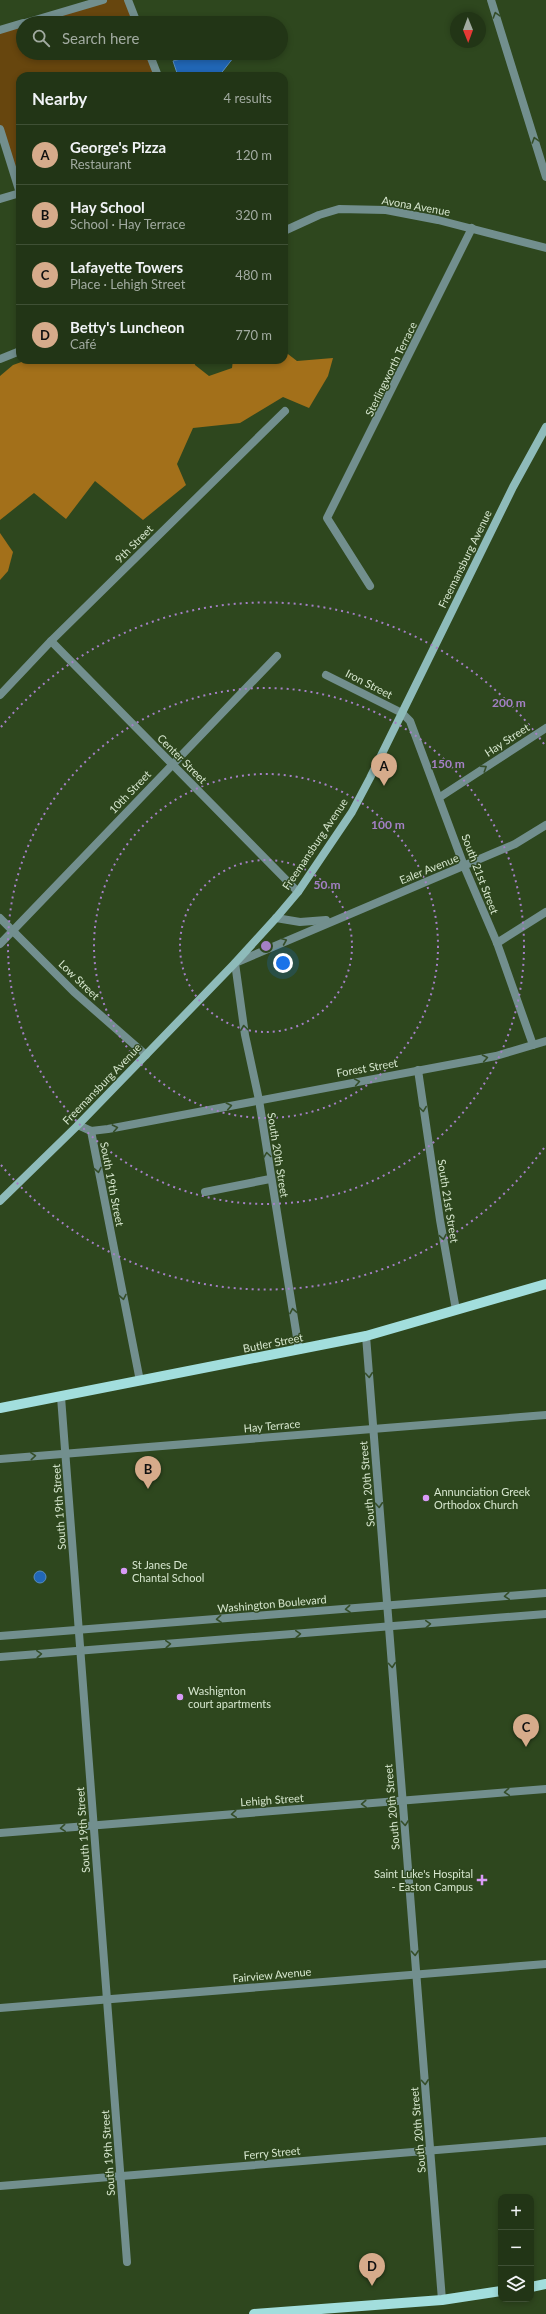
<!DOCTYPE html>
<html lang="en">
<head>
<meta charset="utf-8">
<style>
  :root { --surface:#223516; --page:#2a3d1f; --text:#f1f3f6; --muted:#a2aba1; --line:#3f5035; --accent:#d6ab8b }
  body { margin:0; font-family:Lato,sans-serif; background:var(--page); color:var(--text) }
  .controls { position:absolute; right:12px; bottom:12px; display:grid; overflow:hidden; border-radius:8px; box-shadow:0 2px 6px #0003 }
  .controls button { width:36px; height:36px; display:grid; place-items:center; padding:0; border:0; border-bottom:1px solid var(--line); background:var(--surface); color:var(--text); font:20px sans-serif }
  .compass { position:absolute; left:450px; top:12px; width:36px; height:36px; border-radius:50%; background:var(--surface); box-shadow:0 2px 6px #0003; rotate:179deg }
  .you { position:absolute; left:283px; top:963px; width:14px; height:14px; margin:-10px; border:3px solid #fff; border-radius:50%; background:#1a73e8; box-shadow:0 0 0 6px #1a73e833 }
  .badge { display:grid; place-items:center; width:26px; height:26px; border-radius:50%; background:var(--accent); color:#111; font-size:13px; font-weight:700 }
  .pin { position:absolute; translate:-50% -33px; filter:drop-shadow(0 1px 2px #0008) }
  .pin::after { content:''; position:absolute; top:21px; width:14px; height:12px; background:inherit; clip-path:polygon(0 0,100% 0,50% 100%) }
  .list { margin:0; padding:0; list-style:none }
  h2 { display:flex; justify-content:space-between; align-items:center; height:52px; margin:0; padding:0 16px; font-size:17px }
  h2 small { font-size:13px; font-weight:400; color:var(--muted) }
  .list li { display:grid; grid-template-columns:26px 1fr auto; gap:12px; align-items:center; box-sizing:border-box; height:60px; padding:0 16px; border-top:1px solid var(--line) }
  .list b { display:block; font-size:15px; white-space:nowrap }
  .list p { margin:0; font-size:13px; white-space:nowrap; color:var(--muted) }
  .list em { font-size:13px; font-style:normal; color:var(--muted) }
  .icon { flex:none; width:22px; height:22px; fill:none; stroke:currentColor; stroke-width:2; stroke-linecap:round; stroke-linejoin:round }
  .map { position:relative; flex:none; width:546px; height:2314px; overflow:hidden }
  .search { position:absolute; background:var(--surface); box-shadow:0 2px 6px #0003; left:16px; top:16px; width:272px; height:44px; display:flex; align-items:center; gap:10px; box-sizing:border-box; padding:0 14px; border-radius:22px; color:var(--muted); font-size:15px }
  .panel { position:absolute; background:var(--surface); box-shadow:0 2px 6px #0003; left:16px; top:72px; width:272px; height:292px; border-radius:12px }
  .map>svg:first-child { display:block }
  .green { fill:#67460e }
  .forest { fill:#a3701a }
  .water { fill:#2167b7; stroke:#578dbe }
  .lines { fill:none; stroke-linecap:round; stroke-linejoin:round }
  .minor { stroke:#728f8e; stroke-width:8 }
  .tertiary { stroke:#728f8e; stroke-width:8 }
  .secondary { stroke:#8ebbba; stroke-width:8 }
  .primary { stroke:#a2dedd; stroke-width:10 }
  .oneway { stroke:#354e29 }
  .ring { fill:none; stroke:#a480c6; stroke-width:2; stroke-dasharray:2 4 }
  .poi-dot { fill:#d99af7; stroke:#2e471e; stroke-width:1.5 }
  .labels { text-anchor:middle; stroke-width:3; stroke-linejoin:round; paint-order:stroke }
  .street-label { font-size:11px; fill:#d6e6ce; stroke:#2e471e }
  .poi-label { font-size:11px; fill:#d6e6ce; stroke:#2e471e; text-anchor:start }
  .centre { fill:#a480c6; stroke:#2e471e; stroke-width:2 }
  .ring-label { font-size:12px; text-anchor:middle; font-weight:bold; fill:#a480c6; stroke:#2e471e; stroke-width:3; stroke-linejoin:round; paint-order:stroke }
</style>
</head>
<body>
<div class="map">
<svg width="546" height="2314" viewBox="0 0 546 2314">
  <rect width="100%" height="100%" fill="#2e471e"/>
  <g class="green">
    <polygon points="103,0 128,0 140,23 25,23"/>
    <polygon points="23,23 23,53 151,53 159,76 20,76 20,192 0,128 0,30"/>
  </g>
  <g class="forest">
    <polygon points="284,351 297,361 333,358 328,376 309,408 283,397 240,423 193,428 177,464 186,485 143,520 95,481 66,519 34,493 0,520 0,376 13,365 27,360 194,360 195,365 209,376 232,368 233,360 284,360"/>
    <polygon points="0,533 13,552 8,571 0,580"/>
  </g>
  <g class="water">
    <polygon points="204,53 237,53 219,76 178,76 173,61"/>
    <circle cx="40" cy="1577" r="6"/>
  </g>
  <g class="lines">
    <g class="minor">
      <polyline points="491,0 546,177"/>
      <polyline points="25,23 103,0"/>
      <polyline points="0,30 23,23"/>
      <polyline points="0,129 20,193"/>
      <polyline points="0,199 20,193"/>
      <polyline points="370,586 327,518 472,228"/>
      <polyline points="51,641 298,892"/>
      <polyline points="326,675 402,713 410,721 464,866 497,943 533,1045"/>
      <polyline points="0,695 51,641 285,411"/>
      <polyline points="440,797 546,728"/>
      <polyline points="0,918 74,992 146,1055"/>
      <polyline points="276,918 300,922 326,920"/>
      <polyline points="497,943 546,912"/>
      <polyline points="0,944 277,656"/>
      <polyline points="418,1070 440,1220 456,1310"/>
      <polyline points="78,1125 91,1131 108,1129 496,1056 546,1041"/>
      <polyline points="91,1131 140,1381"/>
      <polyline points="205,1192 270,1179"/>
      <polyline points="366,1336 442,2300"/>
      <polyline points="299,1350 259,1100 245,1035 235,963 515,844 546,825"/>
      <polyline points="61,1397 127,2262"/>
      <polyline points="0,1459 546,1415"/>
      <polyline points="0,1833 546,1789"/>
      <polyline points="0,2008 546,1964"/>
      <polyline points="0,2186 546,2141"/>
    </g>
    <g class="tertiary">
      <polyline points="128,0 137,23"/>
      <polyline points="149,53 158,76"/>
      <polyline points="284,231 319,215 339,209 386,210 438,220 546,248"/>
      <polyline points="0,359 20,351"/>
      <polyline points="0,1636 546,1593"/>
      <polyline points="0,1657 546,1614"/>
    </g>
    <polyline class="secondary" points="0,1201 78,1125 235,963 276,918 298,892 352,812 370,778 513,487 546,427"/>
    <g class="primary">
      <polyline points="0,1408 366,1336 546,1284"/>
      <polyline points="531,2287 546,2284"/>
      <polyline points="254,2314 442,2300 501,2291"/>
    </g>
  </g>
  <defs><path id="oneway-chevron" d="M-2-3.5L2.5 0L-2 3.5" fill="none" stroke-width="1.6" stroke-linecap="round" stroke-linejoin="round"/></defs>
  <g class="oneway">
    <use href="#oneway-chevron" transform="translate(496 15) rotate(-107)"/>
    <use href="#oneway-chevron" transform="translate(535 140) rotate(-107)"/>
    <use href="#oneway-chevron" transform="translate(484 768) rotate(-33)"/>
    <use href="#oneway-chevron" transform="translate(284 941) rotate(-23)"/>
    <use href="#oneway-chevron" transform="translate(244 1028) rotate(-97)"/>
    <use href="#oneway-chevron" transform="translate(485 1058) rotate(-11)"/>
    <use href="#oneway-chevron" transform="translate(357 1082) rotate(-10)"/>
    <use href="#oneway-chevron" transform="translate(229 1106) rotate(-12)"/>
    <use href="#oneway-chevron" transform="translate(423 1109) rotate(82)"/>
    <use href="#oneway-chevron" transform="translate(115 1128) rotate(-11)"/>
    <use href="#oneway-chevron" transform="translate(267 1155) rotate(-98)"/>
    <use href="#oneway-chevron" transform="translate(98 1170) rotate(79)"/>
    <use href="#oneway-chevron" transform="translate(443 1237) rotate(80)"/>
    <use href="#oneway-chevron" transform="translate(123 1297) rotate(79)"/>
    <use href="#oneway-chevron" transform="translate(293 1311) rotate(-100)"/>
    <use href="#oneway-chevron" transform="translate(369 1375) rotate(85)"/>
    <use href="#oneway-chevron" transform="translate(33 1456) rotate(-5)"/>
    <use href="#oneway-chevron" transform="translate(379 1505) rotate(86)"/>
    <use href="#oneway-chevron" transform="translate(507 1596) rotate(175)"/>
    <use href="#oneway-chevron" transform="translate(348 1609) rotate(175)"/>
    <use href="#oneway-chevron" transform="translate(219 1619) rotate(175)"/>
    <use href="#oneway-chevron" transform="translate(428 1624) rotate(-4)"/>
    <use href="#oneway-chevron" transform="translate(298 1634) rotate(-4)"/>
    <use href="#oneway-chevron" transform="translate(168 1644) rotate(-4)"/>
    <use href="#oneway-chevron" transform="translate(39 1654) rotate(-4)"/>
    <use href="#oneway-chevron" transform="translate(392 1665) rotate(85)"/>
    <use href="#oneway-chevron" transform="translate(507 1792) rotate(175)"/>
    <use href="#oneway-chevron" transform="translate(364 1804) rotate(176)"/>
    <use href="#oneway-chevron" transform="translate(234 1814) rotate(175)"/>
    <use href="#oneway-chevron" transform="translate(405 1823) rotate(85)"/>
    <use href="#oneway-chevron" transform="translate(63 1828) rotate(175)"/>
    <use href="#oneway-chevron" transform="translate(415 1953) rotate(86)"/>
    <use href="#oneway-chevron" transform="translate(425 2082) rotate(85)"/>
  </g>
  <g class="ring">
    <circle cx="266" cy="946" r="86"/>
    <circle cx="266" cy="946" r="172"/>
    <circle cx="266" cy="946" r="258"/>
    <path d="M544 1148A344 344 0 0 1 1 1165M1 727A344 344 0 0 1 544 744"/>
  </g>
  <g class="poi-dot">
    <circle cx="426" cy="1498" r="4"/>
    <circle cx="124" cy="1571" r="4"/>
    <circle cx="180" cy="1697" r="4"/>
    <path d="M480 1874h4v4h4v4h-4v4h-4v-4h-4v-4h4z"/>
  </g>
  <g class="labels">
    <g class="street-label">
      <text transform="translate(416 206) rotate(10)" y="4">Avona Avenue</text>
      <text transform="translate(391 369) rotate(-64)" y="4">Sterlingworth Terrace</text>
      <text transform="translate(134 544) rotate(-45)" y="4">9th Street</text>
      <text transform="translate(465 559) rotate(-64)" y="4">Freemansburg Avenue</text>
      <text transform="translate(369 684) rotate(27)" y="4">Iron Street</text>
      <text transform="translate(507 740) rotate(-33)" y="4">Hay Street</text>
      <text transform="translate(182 759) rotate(45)" y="4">Center Street</text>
      <text transform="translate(130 792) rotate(-46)" y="4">10th Street</text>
      <text transform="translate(315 844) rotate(-56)" y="4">Freemansburg Avenue</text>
      <text transform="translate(429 869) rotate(-22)" y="4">Ealer Avenue</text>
      <text transform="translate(480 874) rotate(69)" y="4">South 21st Street</text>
      <text transform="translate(79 980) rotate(44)" y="4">Low Street</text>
      <text transform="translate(367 1068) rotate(-10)" y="4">Forest Street</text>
      <text transform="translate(102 1084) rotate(-46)" y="4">Freemansburg Avenue</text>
      <text transform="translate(278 1155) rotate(81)" y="4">South 20th Street</text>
      <text transform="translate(112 1184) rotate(79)" y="4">South 19th Street</text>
      <text transform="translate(448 1201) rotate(81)" y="4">South 21st Street</text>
      <text transform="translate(273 1343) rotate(-11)" y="4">Butler Street</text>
      <text transform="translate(272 1426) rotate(-5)" y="4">Hay Terrace</text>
      <text transform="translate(367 1484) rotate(-95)" y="4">South 20th Street</text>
      <text transform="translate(59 1507) rotate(-94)" y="4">South 19th Street</text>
      <text transform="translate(272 1604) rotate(-5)" y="4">Washington Boulevard</text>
      <text transform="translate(272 1800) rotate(-4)" y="4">Lehigh Street</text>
      <text transform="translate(392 1807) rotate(-95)" y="4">South 20th Street</text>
      <text transform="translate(83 1830) rotate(-94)" y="4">South 19th Street</text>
      <text transform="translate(272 1975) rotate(-5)" y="4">Fairview Avenue</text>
      <text transform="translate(418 2130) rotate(-95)" y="4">South 20th Street</text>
      <text transform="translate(108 2153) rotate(-94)" y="4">South 19th Street</text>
      <text transform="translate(272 2153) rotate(-5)" y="4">Ferry Street</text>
    </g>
    <g class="poi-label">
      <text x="434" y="1496">Annunciation Greek<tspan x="434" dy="13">Orthodox Church</tspan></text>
      <text x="132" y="1569">St Janes De<tspan x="132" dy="13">Chantal School</tspan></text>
      <text x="188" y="1695">Washignton<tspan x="188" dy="13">court apartments</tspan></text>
      <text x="473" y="1878" text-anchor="end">Saint Luke's Hospital<tspan x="473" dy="13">- Easton Campus</tspan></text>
    </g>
  </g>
  <circle cx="266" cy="946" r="6" class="centre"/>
  <g class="ring-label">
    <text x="509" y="707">200 m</text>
    <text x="448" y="768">150 m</text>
    <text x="388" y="829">100 m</text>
    <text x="327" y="889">50 m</text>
  </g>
</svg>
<div class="controls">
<button>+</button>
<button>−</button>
<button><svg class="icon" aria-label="layers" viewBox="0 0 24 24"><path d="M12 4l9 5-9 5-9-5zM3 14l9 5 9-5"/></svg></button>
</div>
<svg class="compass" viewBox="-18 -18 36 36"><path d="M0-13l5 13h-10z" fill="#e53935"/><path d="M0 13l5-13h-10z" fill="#a2aba1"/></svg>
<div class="you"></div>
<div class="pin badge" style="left:384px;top:786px">A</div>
<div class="pin badge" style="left:148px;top:1489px">B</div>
<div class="pin badge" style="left:526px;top:1747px">C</div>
<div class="pin badge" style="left:372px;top:2286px">D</div>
<div class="search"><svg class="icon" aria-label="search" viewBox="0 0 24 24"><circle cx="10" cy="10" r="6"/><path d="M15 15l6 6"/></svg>Search here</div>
<section class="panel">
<h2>Nearby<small>4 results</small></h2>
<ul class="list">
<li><span class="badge">A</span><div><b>George's Pizza</b><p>Restaurant</p></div><em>120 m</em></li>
<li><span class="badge">B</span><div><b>Hay School</b><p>School · Hay Terrace</p></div><em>320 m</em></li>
<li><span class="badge">C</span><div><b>Lafayette Towers</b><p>Place · Lehigh Street</p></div><em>480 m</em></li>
<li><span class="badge">D</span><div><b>Betty's Luncheon</b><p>Café</p></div><em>770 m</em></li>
</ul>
</section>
</div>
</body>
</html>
